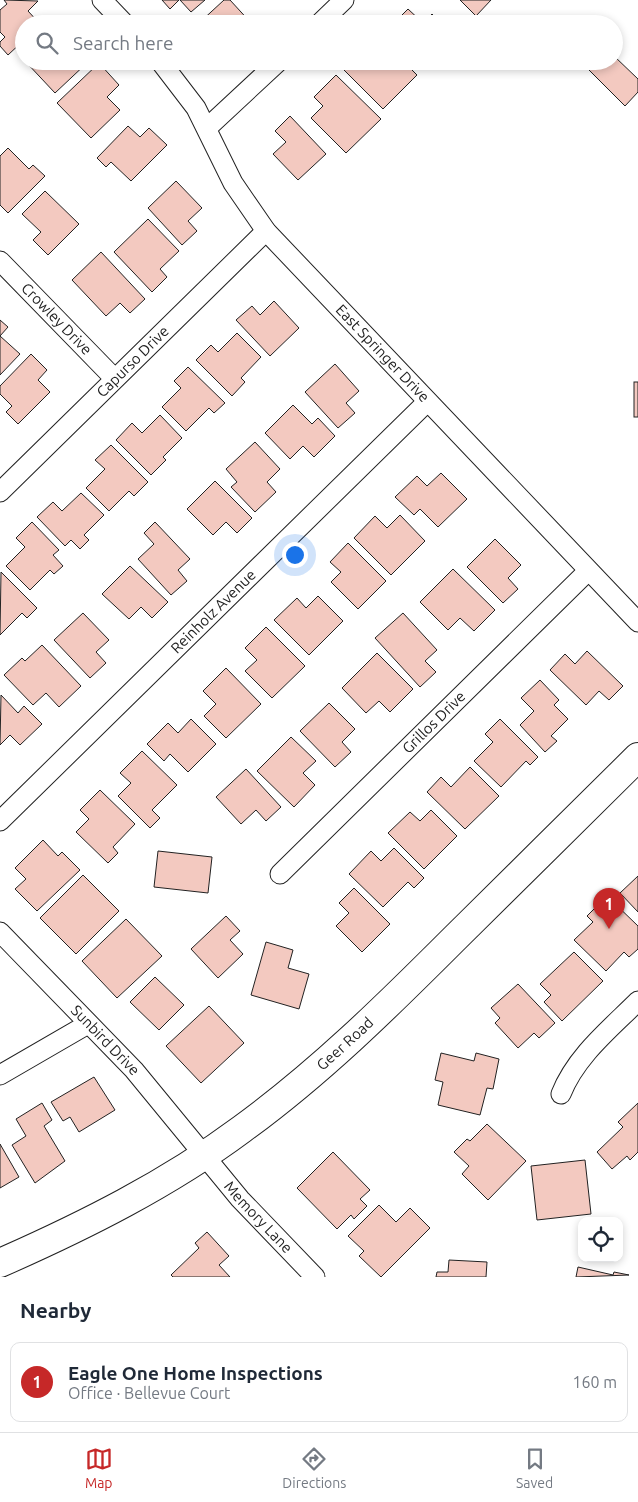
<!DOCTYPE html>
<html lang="en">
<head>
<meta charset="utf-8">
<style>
  :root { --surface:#fff; --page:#f6f6f7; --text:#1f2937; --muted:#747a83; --line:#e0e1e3; --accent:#c62828 }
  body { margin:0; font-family:Ubuntu,sans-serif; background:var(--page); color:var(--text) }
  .controls { position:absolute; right:15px; bottom:15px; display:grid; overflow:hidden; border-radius:10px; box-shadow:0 2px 8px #0003 }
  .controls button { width:45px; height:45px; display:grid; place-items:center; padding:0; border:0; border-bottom:1px solid var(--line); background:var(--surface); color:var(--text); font:25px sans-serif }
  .you { position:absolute; left:294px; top:554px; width:18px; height:18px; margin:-12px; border:4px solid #fff; border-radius:50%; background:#1a73e8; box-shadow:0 0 0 8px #1a73e833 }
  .badge { display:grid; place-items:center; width:32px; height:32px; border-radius:50%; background:var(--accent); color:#fff; font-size:16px; font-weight:700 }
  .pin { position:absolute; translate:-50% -41px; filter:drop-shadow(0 1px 2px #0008) }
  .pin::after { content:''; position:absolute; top:26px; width:18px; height:15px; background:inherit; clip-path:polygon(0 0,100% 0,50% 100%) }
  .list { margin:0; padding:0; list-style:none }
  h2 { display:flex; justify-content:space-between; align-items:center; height:65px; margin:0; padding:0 20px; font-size:21px }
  h2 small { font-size:16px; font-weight:400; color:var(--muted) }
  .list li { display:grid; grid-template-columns:32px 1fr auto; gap:15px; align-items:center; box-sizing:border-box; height:80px; margin:0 10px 10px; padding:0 10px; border:1px solid var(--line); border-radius:10px }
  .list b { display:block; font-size:19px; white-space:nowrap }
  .list p { margin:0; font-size:16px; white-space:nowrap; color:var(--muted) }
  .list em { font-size:16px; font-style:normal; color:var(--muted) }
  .icon { flex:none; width:28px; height:28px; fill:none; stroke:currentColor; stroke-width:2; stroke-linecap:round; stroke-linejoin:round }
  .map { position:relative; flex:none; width:638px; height:1277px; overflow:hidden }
  .search { position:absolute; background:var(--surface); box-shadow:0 2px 8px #0003; left:15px; right:15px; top:15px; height:55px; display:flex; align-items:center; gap:12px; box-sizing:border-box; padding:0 18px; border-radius:28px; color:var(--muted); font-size:19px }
  .sheet { height:155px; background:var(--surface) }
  nav { display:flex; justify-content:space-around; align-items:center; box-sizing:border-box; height:70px; border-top:1px solid var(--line); background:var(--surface); font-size:14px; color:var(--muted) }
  nav a { display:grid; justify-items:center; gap:2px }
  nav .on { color:var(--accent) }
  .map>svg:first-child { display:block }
  .building { fill:#f3c9c0; stroke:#222 }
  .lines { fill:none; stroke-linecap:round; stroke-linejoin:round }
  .street-casing { stroke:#222; stroke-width:21 }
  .primary-casing { stroke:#222; stroke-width:30 }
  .street { stroke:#fff; stroke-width:19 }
  .primary { stroke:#fff; stroke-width:28 }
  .labels { text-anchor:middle; stroke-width:4; stroke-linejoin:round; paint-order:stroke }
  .street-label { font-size:15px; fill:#222; stroke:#fff }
</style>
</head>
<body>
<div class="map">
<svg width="638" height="1277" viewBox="0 0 638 1277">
  <rect width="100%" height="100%" fill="#fff"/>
  <g class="building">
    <polygon points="4,0 38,1 28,11 40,24 24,24 24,40 8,55 0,46 0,42 5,37 0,32 0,10 7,4"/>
    <polygon points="162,0 179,0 170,9"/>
    <polygon points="180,0 205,0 191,12"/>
    <polygon points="224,0 230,0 252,24 198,24"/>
    <polygon points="460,0 491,0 476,16"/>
    <polygon points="408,9 423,23 432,14 442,24 393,24"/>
    <polygon points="614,56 638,79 638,92 625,106 585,66 590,61 614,61"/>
    <polygon points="25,61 89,61 55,93"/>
    <polygon points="352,61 403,61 417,75 383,109 344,70"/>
    <polygon points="99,63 119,85 107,97 120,110 91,138 57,103"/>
    <polygon points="336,75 381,119 346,153 311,118 323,106 314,97"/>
    <polygon points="290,116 326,154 298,180 273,154 286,142 275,131"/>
    <polygon points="128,126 140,137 149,128 167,145 131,181 111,162 106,167 97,158"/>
    <polygon points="8,148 29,169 33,165 45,176 8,213 0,205 0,156"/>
    <polygon points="176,181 202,208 188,221 197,231 182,245 148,208"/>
    <polygon points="45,191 79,224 48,255 33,240 41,232 22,214"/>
    <polygon points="148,219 179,251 160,269 167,277 152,292 114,252"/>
    <polygon points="101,252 145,299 130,313 120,303 106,316 72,280"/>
    <polygon points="274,301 299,328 270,356 236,320 252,306 260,315"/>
    <polygon points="0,320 8,327 0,336 20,354 0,375"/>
    <polygon points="237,333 261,357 241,378 245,382 232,396 196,360 211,345 218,352"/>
    <polygon points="31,354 47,370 38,380 50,392 18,424 6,412 12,406 0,394 0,386"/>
    <polygon points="335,364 359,391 346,403 355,413 338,428 305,392"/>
    <polygon points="188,367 225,403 214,413 209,408 186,431 162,407 181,388 174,381"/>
    <rect x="634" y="382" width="4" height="35"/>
    <polygon points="293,405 312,424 318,418 335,436 314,457 303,446 290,459 265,433"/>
    <polygon points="160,415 182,438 163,457 166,460 151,475 116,440 132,423 142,433"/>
    <polygon points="255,442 280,469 267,482 276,492 255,512 231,487 237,482 226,469"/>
    <polygon points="111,445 148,482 134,496 129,491 109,511 86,488 105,469 95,460"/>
    <polygon points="441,473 467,499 438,527 420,509 414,515 395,497 417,476 427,486"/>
    <polygon points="215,481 252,518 237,533 226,522 213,535 187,509"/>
    <polygon points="81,493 104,515 84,535 89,540 80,549 71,540 65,546 37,517 53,502 62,511"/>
    <polygon points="400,515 425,541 391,575 354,538 375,516 387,528"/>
    <polygon points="32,522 59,550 53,555 63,566 54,574 50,570 30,590 6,566 25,547 16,538"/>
    <polygon points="155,522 190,559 178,570 187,581 171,595 138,559 154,544 144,533"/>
    <polygon points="495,539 521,565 508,578 518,589 503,603 467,567"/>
    <polygon points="348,543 386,581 358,609 331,582 341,572 330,562"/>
    <polygon points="130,566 168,602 152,618 141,607 129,619 102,594"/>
    <polygon points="453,569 495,610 474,631 460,618 448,630 420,602"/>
    <polygon points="1,572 37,608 27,618 22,613 0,635"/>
    <polygon points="318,596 343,621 309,655 274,620 297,598 306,608"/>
    <polygon points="83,613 109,640 96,652 106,663 90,678 54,640"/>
    <polygon points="403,613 437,650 425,661 436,672 420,687 375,638"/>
    <polygon points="266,627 305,666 272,698 245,671 257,660 245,648"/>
    <polygon points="42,645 81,686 59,707 46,693 33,705 4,675 22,658 25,661"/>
    <polygon points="587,651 623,686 609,700 599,691 586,705 550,670 565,654 575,664"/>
    <polygon points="377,653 413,689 390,712 379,701 366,713 342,688"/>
    <polygon points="226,668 261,704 226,738 204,716 216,704 203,691"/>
    <polygon points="540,680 559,700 554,705 568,719 551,736 557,741 545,752 520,725 534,711 521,698"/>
    <polygon points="1,695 18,713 24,706 42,724 20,745 10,735 0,745"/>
    <polygon points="329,703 355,729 342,742 351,752 335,767 300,731"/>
    <polygon points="191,719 216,744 188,772 170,754 164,761 147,744 168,723 178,733"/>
    <polygon points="500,719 538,757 530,765 526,761 501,787 474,761 493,742 485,734"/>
    <polygon points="291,737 316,761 303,773 315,785 294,807 257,771"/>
    <polygon points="142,751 177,785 152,810 160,818 150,828 118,796 131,783 120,773"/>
    <polygon points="470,767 499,796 465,829 427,792 441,777 451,787"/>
    <polygon points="246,769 281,807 266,821 256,810 241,824 216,797"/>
    <polygon points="100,790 135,824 113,847 118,853 108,863 76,832 89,819 80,810"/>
    <polygon points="431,810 457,836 424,869 388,833 410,812 420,821"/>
    <polygon points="43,840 58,856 62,852 80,870 37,911 15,889 26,879 15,868"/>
    <polygon points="394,848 424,878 414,888 408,882 383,907 349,874 371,851 381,861"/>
    <polygon points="158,851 212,857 208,893 154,887"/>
    <polygon points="83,875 119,911 76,954 40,918"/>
    <polygon points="638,876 638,912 620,893"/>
    <polygon points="354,888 390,924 362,952 336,926 349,913 339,903"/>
    <polygon points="607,896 638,926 638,949 629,957 624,952 606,971 574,940 593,922 587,916"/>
    <polygon points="226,916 240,931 230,940 243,954 218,978 191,949"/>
    <polygon points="126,919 162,956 117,998 82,961"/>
    <polygon points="266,942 293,950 288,968 309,974 299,1009 251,995"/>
    <polygon points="574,952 603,981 562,1021 544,1002 551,995 540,984"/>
    <polygon points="155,977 184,1005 159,1030 130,1002"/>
    <polygon points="518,984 555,1023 539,1038 534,1033 518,1048 495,1023 500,1018 491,1008"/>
    <polygon points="209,1006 244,1043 201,1083 166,1046"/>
    <polygon points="441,1053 474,1061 476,1053 499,1059 493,1089 487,1088 480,1115 438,1105 443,1082 435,1080"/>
    <polygon points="94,1077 115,1110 79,1132 70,1117 63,1121 51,1102"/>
    <polygon points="42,1103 52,1120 44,1126 65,1161 35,1183 12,1145 26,1136 16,1119"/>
    <polygon points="638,1103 638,1152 630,1160 627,1156 612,1169 597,1152 623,1127 618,1122"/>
    <polygon points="487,1124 526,1161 488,1200 462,1174 469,1166 454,1152 467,1139 470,1141"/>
    <polygon points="0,1144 19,1177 0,1188"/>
    <polygon points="333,1152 370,1190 360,1199 367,1206 354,1219 351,1215 337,1229 297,1188"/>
    <polygon points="585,1160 591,1214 537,1220 531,1166"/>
    <polygon points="379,1205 396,1222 410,1208 430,1228 381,1277 359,1256 364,1251 348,1236"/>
    <polygon points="207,1232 229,1256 219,1265 230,1277 173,1277 171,1275 199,1248 195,1243"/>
    <polygon points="449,1260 487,1262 486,1277 436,1277 437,1272 448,1272"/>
    <polygon points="578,1267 613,1275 614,1272 629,1275 576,1277"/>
  </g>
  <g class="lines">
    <g class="street-casing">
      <g id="street">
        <polyline points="102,0 125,24"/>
        <polyline points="319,24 344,0"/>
        <path id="s1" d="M160 61 196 108 233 183 266 231 638 622"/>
        <polyline points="207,128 279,61"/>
        <path id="s2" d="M0 261 114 378"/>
        <path id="s3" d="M0 492 266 231"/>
        <path id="s4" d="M0 821 427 402"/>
        <path id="s5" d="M280 874 588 571"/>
        <path id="s6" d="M0 932 134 1070 240 1199 315 1277"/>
        <polyline points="0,1075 88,1024"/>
        <path d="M561 1094C576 1056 610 1029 638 1001"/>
      </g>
    </g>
    <g class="primary-casing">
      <g id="primary">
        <path id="s7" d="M0 1263C84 1226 168 1184 242 1129 319 1073 386 1007 453 940 515 879 576 818 638 757"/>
      </g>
    </g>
    <use href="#street" class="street"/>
    <use href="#primary" class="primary"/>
  </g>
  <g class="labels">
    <g class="street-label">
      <text dy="5" stroke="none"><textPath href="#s2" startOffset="81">Crowley Drive</textPath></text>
      <text dy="5" stroke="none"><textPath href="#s1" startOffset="370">East Springer Drive</textPath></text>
      <text dy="5" stroke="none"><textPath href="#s3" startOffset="186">Capurso Drive</textPath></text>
      <text dy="5" stroke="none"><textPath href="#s4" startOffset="299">Reinholz Avenue</textPath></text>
      <text dy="5" stroke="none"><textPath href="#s5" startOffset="216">Grillos Drive</textPath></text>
      <text dy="5" stroke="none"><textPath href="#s6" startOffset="151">Sunbird Drive</textPath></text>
      <text dy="5" stroke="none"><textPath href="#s7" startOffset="411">Geer Road</textPath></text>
      <text dy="5" stroke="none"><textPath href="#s6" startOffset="385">Memory Lane</textPath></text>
    </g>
  </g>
</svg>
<div class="controls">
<button><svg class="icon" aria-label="locate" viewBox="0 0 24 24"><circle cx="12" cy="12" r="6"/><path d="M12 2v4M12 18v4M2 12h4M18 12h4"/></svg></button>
</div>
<div class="you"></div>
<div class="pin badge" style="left:609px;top:929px">1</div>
<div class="search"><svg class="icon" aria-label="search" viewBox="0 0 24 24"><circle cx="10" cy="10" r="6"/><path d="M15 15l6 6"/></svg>Search here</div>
</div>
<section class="sheet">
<h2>Nearby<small></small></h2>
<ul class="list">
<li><span class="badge">1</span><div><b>Eagle One Home Inspections</b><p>Office · Bellevue Court</p></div><em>160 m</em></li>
</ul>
</section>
<nav>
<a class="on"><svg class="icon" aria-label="map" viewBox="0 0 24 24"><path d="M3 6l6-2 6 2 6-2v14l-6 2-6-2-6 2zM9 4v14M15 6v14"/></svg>Map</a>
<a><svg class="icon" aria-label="directions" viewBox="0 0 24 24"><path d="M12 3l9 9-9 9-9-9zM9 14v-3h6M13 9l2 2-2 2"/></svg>Directions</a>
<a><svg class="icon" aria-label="saved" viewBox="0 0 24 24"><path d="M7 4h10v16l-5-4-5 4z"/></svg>Saved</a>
</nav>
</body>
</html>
